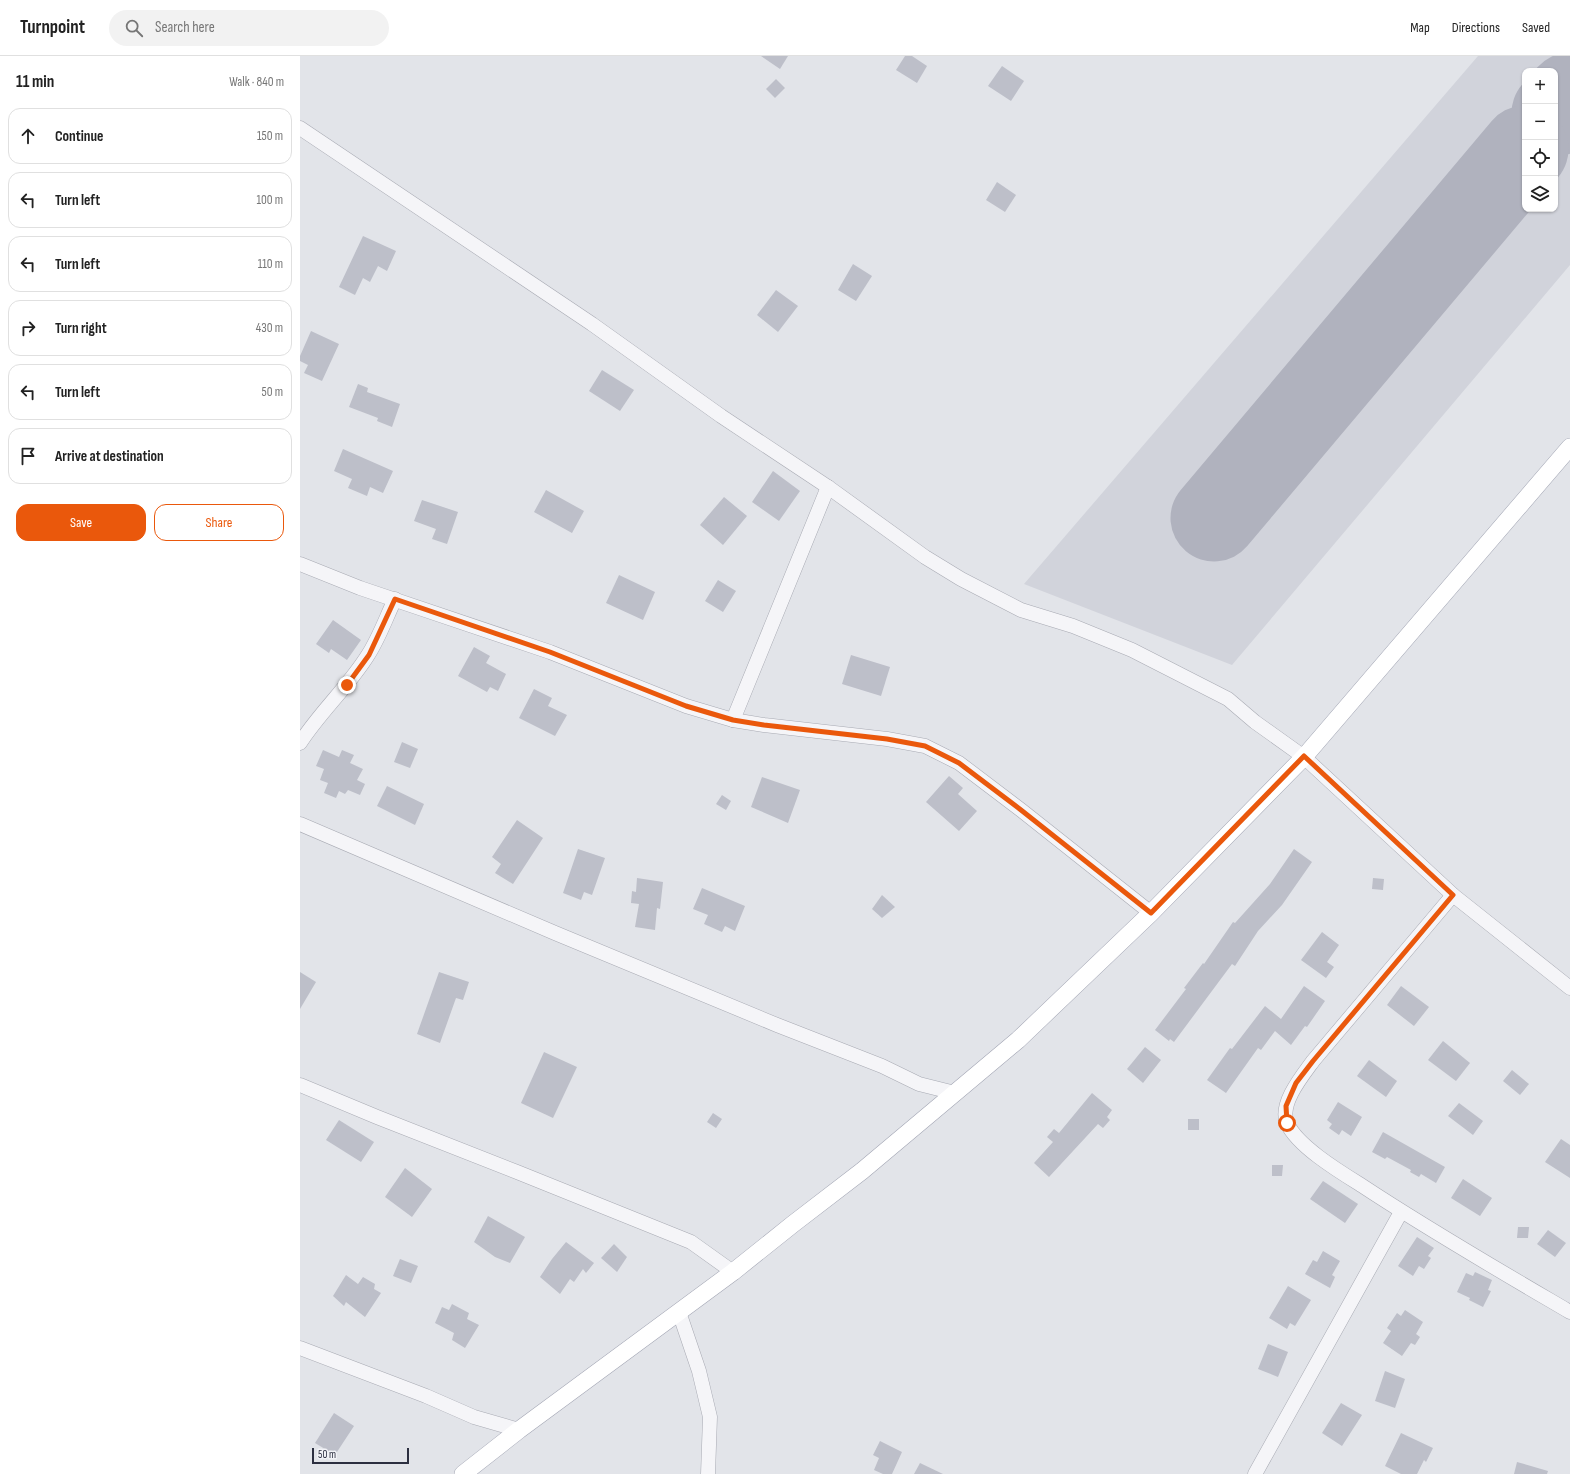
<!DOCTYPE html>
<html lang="en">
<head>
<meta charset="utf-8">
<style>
  :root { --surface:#fff; --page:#f2f2f2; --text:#222; --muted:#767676; --line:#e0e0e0; --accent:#ea580c }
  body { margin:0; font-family:"Sofia Sans Condensed",sans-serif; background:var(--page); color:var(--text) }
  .controls { position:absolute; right:12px; top:12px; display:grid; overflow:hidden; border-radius:8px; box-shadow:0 1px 3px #0004 }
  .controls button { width:36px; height:36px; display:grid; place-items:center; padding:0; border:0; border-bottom:1px solid var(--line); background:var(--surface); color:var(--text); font:20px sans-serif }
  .scale { position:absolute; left:12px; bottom:10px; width:97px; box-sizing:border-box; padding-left:4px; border:2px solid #2c2f40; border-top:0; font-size:11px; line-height:14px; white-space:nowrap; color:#2c2f40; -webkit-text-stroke:3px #f2f3f7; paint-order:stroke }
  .stop { position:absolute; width:12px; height:12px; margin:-9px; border:3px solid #ea580c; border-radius:50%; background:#fff }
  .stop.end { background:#ea580c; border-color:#fff; box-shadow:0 1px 4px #0008 }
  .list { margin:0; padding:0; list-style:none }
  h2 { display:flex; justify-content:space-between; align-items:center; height:52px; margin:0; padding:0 16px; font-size:17px }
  h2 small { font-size:13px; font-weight:400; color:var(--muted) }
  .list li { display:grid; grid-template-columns:26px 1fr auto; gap:12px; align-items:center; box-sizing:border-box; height:56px; margin:0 8px 8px; padding:0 8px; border:1px solid var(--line); border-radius:12px }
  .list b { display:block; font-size:15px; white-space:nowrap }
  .list em { font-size:13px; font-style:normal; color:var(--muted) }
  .actions { display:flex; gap:8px; padding:12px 16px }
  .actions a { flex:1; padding:9px 0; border:1px solid var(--accent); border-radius:12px; text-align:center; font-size:14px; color:var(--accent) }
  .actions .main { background:var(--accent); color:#fff }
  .icon { flex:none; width:22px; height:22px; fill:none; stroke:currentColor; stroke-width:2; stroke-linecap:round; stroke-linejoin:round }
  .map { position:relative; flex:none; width:1270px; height:1418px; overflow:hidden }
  header { display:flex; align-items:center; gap:24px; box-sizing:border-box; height:56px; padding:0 20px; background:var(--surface); border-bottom:1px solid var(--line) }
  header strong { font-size:19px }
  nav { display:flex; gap:22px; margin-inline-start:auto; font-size:14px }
  .search { width:280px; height:36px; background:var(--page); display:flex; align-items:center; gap:10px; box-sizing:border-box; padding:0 14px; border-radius:22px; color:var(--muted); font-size:15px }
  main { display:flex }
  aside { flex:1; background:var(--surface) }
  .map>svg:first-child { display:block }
  .built { fill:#d1d3db; fill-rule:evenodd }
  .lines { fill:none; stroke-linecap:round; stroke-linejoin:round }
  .runway { stroke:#b0b2be; stroke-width:87 }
  .building { fill:#bdbfc9 }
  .minor-casing { stroke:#a8aab3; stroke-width:15 }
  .major-casing { stroke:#a3a6b4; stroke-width:18 }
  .minor { stroke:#f5f5f8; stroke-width:14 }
  .major { stroke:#fff; stroke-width:17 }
  .route { stroke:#ea580c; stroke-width:5 }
</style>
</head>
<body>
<header>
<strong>Turnpoint</strong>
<div class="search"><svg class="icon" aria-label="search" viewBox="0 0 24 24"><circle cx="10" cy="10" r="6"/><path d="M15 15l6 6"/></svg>Search here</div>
<nav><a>Map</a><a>Directions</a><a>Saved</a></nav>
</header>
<main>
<aside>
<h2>11 min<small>Walk · 840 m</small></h2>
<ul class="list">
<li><svg class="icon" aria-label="ahead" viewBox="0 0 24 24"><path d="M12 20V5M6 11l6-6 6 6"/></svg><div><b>Continue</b></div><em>150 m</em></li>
<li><svg class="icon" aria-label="left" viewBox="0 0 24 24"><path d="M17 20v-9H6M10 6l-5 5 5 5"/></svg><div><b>Turn left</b></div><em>100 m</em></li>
<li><svg class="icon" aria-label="left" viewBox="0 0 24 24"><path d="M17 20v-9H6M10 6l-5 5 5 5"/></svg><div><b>Turn left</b></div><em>110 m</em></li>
<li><svg class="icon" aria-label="right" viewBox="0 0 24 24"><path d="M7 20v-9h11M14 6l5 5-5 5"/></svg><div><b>Turn right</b></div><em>430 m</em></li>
<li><svg class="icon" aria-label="left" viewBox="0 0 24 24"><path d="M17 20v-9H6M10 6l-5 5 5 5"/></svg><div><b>Turn left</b></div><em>50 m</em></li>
<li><svg class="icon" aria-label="arrive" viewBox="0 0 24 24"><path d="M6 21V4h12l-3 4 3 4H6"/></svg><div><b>Arrive at destination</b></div></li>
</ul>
<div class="actions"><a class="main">Save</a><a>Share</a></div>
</aside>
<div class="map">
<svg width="1270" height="1418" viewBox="0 0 1270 1418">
  <rect width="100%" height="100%" fill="#e2e4e9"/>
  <path class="built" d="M1178 0H1270V209L932 609 724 528ZM1225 15H1255V153H1225Z"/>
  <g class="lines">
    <g class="runway">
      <polyline points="1255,57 1270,40"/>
      <polyline points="914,462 1225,93"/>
    </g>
  </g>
  <g class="building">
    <polygon points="461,0 488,0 480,13"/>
    <polygon points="605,0 612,0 627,10 617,27 596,14"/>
    <polygon points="702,10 724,25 711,45 688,30"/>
    <polygon points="476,23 485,32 475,42 466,33"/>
    <polygon points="697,126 716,139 705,156 686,144"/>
    <polygon points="63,180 96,195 87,215 78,210 70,226 63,222 55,239 39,231"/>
    <polygon points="553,208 572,220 556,245 538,234"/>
    <polygon points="476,234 498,250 478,276 457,259"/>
    <polygon points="11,275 39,288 22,325 4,317 8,309 0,305 0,300"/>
    <polygon points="302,314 334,334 320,355 289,335"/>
    <polygon points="58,328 68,332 67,336 100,348 92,371 77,365 78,362 49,351"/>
    <polygon points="43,393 93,415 83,437 70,431 67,440 48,432 52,423 34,415"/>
    <polygon points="473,415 500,435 479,465 452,446"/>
    <polygon points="246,434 284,455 272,477 234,456"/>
    <polygon points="424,441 447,460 423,489 400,469"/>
    <polygon points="122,444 158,456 147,488 132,483 136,473 114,465"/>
    <polygon points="319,519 355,536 343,564 306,547"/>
    <polygon points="418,524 436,535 423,556 405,545"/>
    <polygon points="33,564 61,584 47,604 31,593 29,597 16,588"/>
    <polygon points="174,591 190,600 186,607 206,618 198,635 190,631 187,636 158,620"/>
    <polygon points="551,599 590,611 581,640 542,628"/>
    <polygon points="234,633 252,642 248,650 267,659 255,680 219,662"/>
    <polygon points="102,686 118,693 110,712 94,706"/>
    <polygon points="23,694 39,701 42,694 54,699 50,707 63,713 57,724 65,728 60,739 48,734 45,738 39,735 36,742 24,737 28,727 20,724 24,713 16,710"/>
    <polygon points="649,720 663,732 658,738 677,755 659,775 626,746"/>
    <polygon points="462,721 500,734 488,767 451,751"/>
    <polygon points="87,730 124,748 115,769 77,750"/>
    <polygon points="422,739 431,745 426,754 416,748"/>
    <polygon points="217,764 243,782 213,828 195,817 201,808 192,801"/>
    <polygon points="278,793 305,802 292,839 284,836 281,844 263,837"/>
    <polygon points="994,793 1012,806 982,849 958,875 935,910 932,908 874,986 870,983 869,985 855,974 886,933 884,932 903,907 904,908 933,866 935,867 970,828"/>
    <polygon points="337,822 363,826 360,853 357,852 355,874 335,871 339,848 331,847 332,835 336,836"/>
    <polygon points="1073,822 1084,823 1083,834 1072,833"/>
    <polygon points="402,832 445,850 435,875 425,870 422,876 404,868 408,859 393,853"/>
    <polygon points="582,839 595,851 582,862 572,853"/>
    <polygon points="1022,876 1039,889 1027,906 1034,911 1026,922 1001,904"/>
    <polygon points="0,916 16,926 0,953"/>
    <polygon points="139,916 169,926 163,944 156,942 140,987 117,978"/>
    <polygon points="1004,930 1025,945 1007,971 1005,970 991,989 975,975 961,994 958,992 926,1037 907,1024 930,992 932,993 965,950 981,963"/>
    <polygon points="1101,930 1129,951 1114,970 1087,949"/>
    <polygon points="1143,985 1170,1007 1156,1025 1128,1004"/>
    <polygon points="845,991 861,1004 843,1027 827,1013"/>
    <polygon points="244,996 277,1011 253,1062 221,1047"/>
    <polygon points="1069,1004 1097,1025 1086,1041 1057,1020"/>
    <polygon points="1212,1014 1229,1028 1220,1039 1203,1025"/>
    <polygon points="792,1037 812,1054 807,1061 810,1064 803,1072 798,1068 749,1121 734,1107 753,1086 747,1081 754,1073 759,1077"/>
    <polygon points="1038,1046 1062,1061 1051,1080 1042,1074 1039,1079 1029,1072 1032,1068 1027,1064"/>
    <polygon points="1159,1047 1183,1065 1173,1079 1148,1060"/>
    <polygon points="413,1057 422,1063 416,1072 407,1066"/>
    <rect x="888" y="1063" width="11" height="11"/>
    <polygon points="39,1064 74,1086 61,1106 26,1084"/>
    <polygon points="1083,1076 1145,1111 1136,1127 1121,1118 1119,1121 1110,1116 1111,1114 1087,1101 1085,1103 1072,1096"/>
    <polygon points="1261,1083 1270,1089 1270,1122 1245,1106"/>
    <polygon points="972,1109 983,1109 982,1120 972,1120"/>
    <polygon points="105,1112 132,1133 112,1161 85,1141"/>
    <polygon points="1163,1123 1192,1142 1180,1160 1151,1142"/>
    <polygon points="1023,1125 1058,1148 1045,1167 1010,1143"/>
    <polygon points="188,1160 225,1181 210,1207 195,1201 174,1186"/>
    <polygon points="1218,1171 1229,1171 1228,1182 1217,1182"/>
    <polygon points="1248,1174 1266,1187 1255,1201 1237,1188"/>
    <polygon points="1117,1181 1134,1192 1128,1200 1131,1202 1124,1213 1119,1210 1113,1220 1098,1210"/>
    <polygon points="266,1186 294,1207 286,1217 283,1213 274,1226 270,1223 260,1238 240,1221 252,1203"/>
    <polygon points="314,1188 327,1201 317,1216 301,1202"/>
    <polygon points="1023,1195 1040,1205 1032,1219 1035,1221 1030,1232 1005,1218 1013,1204 1017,1206"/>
    <polygon points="100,1203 118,1210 111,1227 93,1220"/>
    <polygon points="1175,1216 1192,1224 1188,1234 1191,1235 1183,1251 1169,1244 1170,1242 1157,1236 1166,1217 1173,1220"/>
    <polygon points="46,1219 58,1228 63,1221 75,1228 74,1233 81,1237 65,1261 46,1246 44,1250 33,1240"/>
    <polygon points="988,1230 1011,1244 995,1270 990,1267 987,1273 969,1262"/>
    <polygon points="152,1248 169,1257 167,1263 179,1269 165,1292 152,1284 154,1277 135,1267 142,1251 149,1254"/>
    <polygon points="1105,1254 1123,1266 1116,1278 1120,1281 1115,1289 1111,1287 1102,1300 1083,1287 1091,1275 1087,1272 1097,1257 1101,1260"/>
    <polygon points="968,1288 988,1296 978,1321 958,1313"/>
    <polygon points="1085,1315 1105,1323 1095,1352 1075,1345"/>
    <polygon points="1041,1347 1062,1359 1042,1390 1022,1377"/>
    <polygon points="34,1357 54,1370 35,1399 15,1387"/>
    <polygon points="1101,1377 1133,1392 1126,1406 1124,1404 1117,1418 1101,1418 1085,1410"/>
    <polygon points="580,1385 602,1396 592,1418 583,1418 574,1414 579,1402 573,1399"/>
    <polygon points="1217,1406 1248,1415 1247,1418 1214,1418"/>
    <polygon points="620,1407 643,1418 614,1418"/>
  </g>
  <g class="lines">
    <g class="minor-casing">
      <g id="minor">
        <polyline points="0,72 292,268 421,360 528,431 625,501 661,523 721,554 773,570 832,594 928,643 955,666 1004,701 1153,839 1270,932"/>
        <polyline points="0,508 60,532 250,596 386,650 433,664 464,669 587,683 625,690 659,707 721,754 851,857"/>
        <polyline points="433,664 528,431"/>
        <path d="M0 687C20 656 48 631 68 599 79 582 86 562 95 543"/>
        <polyline points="0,768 255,877 477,969 582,1010 619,1028 655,1037"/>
        <path d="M1153 839 1013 1005C1002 1020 979 1048 987 1067 997 1090 1040 1116 1061 1129 1129 1174 1200 1215 1270 1256"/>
        <polyline points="0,1029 77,1061 217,1116 391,1186 433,1216"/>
        <polyline points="379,1256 399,1315 410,1361 408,1418"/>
        <polyline points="0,1292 126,1340 174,1361 219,1374"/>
        <polyline points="955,1418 1101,1156"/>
      </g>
    </g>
    <g class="major-casing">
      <polyline id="major" points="163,1418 219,1374 433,1216 493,1168 562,1115 718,984 851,857 1004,701 1270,391"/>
    </g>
    <use href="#minor" class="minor"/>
    <use href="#major" class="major"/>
  </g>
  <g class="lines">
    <polyline class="route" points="47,629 69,599 95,543 250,596 386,650 433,664 464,669 587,683 625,690 659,707 721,754 851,857 1004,700 1153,839 1013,1005 996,1027 986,1050 987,1067"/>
  </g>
</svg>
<div class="controls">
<button>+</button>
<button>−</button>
<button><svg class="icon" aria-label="locate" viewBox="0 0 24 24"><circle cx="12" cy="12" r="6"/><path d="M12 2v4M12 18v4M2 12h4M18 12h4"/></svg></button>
<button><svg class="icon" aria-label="layers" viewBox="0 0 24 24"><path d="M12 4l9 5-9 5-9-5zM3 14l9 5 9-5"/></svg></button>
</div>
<div class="scale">50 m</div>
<div class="stop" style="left:987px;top:1067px"></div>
<div class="stop end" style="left:47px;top:629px"></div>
</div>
</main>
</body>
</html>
